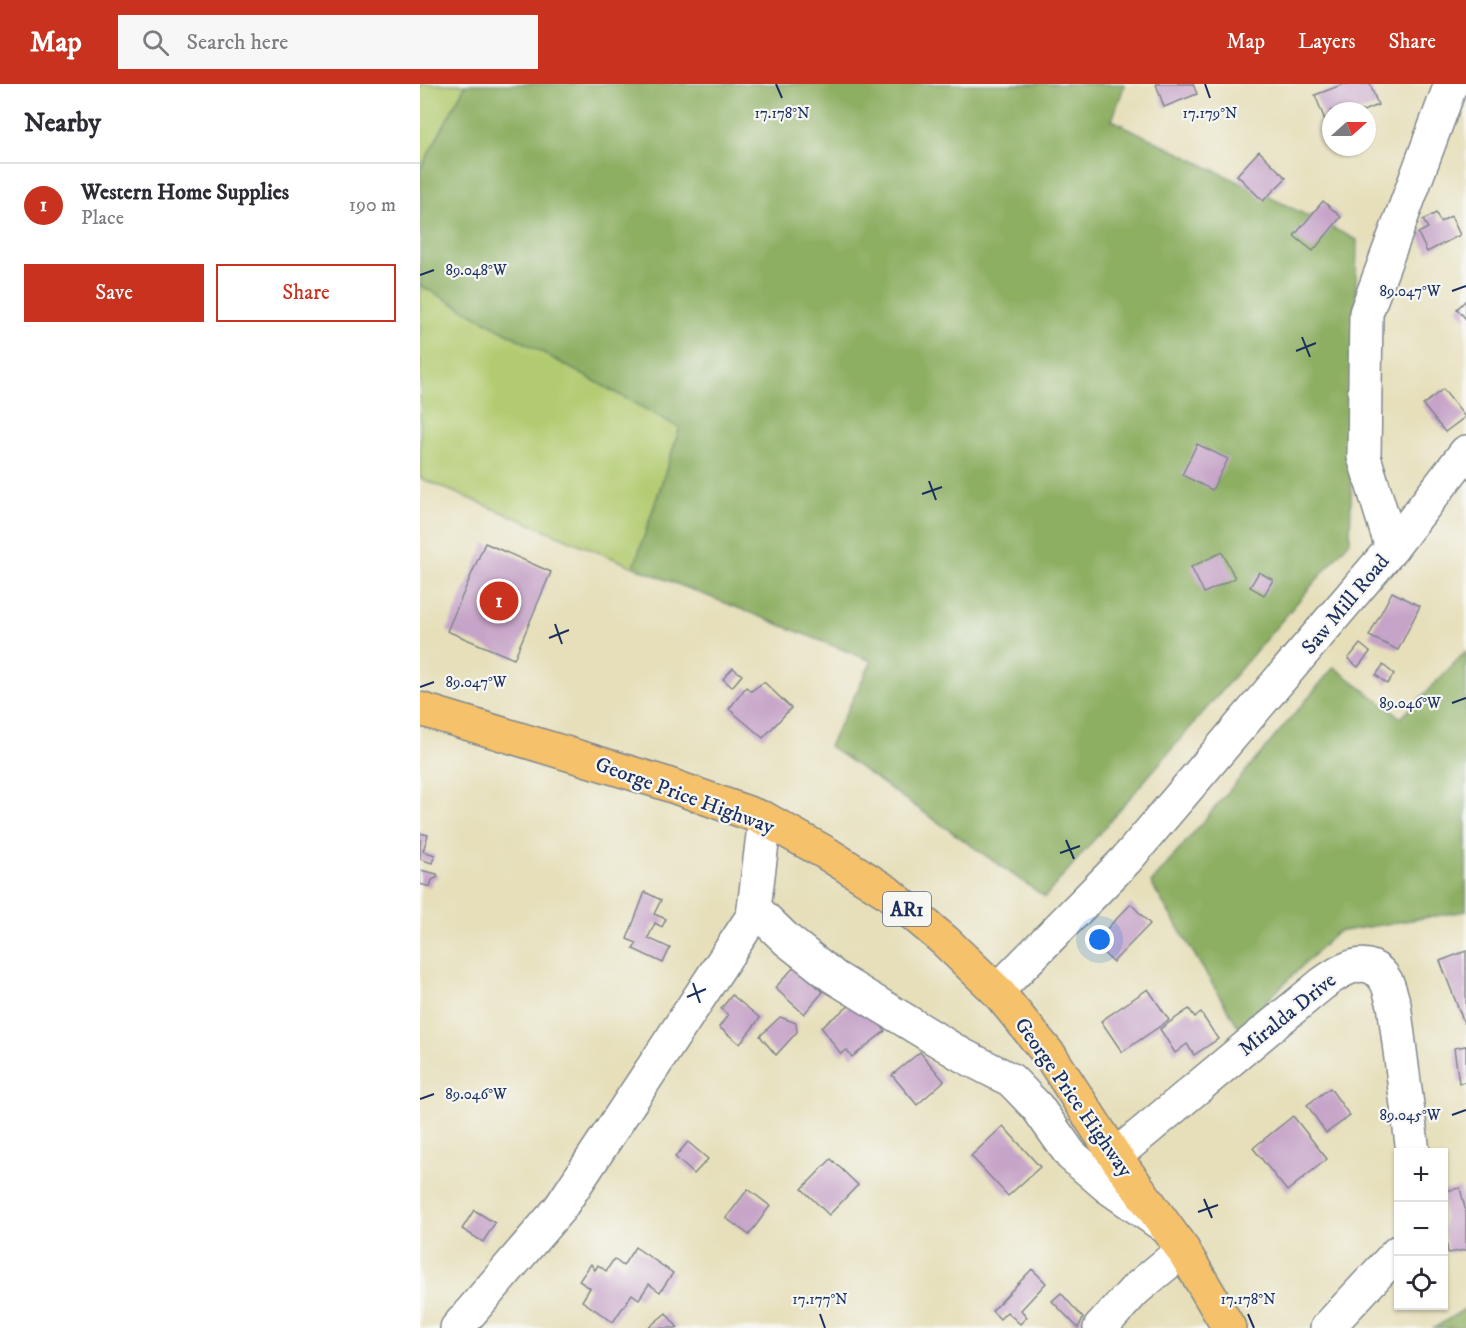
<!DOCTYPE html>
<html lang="en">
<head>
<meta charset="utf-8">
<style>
  :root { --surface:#fff; --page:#f7f7f7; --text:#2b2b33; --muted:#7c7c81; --line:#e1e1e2; --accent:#c8321e }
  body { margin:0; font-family:"IM FELL DW Pica",serif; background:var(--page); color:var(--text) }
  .controls { position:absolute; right:18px; bottom:18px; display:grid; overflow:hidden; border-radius:0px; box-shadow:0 2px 4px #0004 }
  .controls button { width:54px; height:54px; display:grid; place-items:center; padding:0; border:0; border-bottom:2px solid var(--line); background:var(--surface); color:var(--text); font:30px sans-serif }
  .compass { position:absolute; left:902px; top:18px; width:54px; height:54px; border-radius:50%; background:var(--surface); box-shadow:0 2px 4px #0004; rotate:69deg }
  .you { position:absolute; left:680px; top:856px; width:21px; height:21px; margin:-15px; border:4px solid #fff; border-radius:50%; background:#1a73e8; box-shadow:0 0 0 9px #1a73e833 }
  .badge { display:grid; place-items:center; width:39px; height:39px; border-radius:50%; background:var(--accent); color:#fff; font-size:20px; font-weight:700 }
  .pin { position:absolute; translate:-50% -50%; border:3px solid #fff; box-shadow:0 2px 6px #0006 }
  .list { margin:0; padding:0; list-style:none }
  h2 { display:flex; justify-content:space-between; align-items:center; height:78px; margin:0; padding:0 24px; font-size:26px }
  h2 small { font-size:20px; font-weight:400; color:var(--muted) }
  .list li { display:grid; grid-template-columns:39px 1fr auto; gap:18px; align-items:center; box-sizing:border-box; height:84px; padding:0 24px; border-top:2px solid var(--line) }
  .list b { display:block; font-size:22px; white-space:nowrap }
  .list p { margin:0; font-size:20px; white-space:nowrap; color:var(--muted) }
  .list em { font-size:20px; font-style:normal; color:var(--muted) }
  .actions { display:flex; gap:12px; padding:18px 24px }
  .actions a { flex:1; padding:14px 0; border:2px solid var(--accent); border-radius:0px; text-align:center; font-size:21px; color:var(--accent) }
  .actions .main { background:var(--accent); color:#fff }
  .icon { flex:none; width:33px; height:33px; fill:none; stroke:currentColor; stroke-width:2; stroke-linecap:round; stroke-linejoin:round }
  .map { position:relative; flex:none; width:1046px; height:1244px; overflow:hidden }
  header { display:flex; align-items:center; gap:36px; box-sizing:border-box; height:84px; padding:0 30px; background:var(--accent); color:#fff }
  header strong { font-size:28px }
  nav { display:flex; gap:33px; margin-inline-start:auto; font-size:21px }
  .search { width:420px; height:54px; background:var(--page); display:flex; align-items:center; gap:15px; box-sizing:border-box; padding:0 21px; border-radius:0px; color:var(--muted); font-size:22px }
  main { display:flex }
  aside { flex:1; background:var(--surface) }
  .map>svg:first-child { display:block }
  .green { fill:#b2cb70; stroke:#667d67; stroke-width:1.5 }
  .forest { fill:#8daf62; stroke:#546f60; stroke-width:1.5 }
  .building { fill:#c6a3c8 }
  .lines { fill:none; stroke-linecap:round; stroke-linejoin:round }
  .minor-casing { stroke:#80878c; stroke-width:36 }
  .highway-casing { stroke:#80878c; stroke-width:36 }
  .minor { stroke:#fff; stroke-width:33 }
  .highway { stroke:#f5c16b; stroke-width:33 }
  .ticks { fill:none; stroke:#1b2f5e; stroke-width:2 }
  .labels { text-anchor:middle; stroke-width:4.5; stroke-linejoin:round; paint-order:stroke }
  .shield { fill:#f6f6f2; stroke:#5d6b8a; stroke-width:1.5 }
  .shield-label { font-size:20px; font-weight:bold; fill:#1b2f5e }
  .street-label { font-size:21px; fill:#1b2f5e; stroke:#f6f6f2 }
  .ticks-label { font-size:15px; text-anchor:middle; fill:#1b2f5e; stroke:#f6f6f2; stroke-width:4.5; stroke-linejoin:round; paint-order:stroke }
</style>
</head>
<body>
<header>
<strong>Map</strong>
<div class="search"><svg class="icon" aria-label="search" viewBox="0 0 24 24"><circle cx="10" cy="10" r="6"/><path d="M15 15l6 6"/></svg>Search here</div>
<nav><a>Map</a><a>Layers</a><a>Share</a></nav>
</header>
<main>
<aside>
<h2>Nearby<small></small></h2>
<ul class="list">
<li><span class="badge">1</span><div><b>Western Home Supplies</b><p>Place</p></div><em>190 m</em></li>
</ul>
<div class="actions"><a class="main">Save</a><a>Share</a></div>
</aside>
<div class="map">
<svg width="1046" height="1244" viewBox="0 0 1046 1244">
  <rect width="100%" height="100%" fill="#f6f6f2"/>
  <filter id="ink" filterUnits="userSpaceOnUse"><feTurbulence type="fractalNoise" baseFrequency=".0167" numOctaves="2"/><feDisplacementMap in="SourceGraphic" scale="12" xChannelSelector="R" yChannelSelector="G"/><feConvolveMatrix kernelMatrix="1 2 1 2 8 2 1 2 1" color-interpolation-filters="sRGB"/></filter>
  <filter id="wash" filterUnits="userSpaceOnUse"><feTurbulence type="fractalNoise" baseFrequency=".008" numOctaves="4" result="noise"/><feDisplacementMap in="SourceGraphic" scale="24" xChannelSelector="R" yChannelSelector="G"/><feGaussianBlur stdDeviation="1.35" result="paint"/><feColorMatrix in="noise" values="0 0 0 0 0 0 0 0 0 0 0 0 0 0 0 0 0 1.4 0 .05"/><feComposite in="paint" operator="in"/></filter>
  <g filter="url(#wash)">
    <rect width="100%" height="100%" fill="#e6dfba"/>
    <g class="green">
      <polygon points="0,0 46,0 0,86"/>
      <polygon points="0,201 260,344 214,483 0,394"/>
    </g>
    <g class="forest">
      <polygon points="46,0 705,0 692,36 937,156 930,457 625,813 409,662 452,577 214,483 260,344 0,201 0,86"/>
      <polygon points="1046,567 1046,827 917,848 819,944 731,799 914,583 981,634"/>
      <polygon points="1046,1224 1046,1244 1014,1244"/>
    </g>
    <g id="blocks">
      <g class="building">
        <polygon points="736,0 773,0 777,10 744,23"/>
        <polygon points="924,0 950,0 958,21 943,27 911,27 911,40 907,41 895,11"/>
        <polygon points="839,67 866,94 843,117 817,91"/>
        <polygon points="903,117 921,133 893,167 874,152"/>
        <polygon points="1016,129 1020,138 1031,132 1040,151 1007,168 998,149 1008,144 1003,136"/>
        <polygon points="1046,216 1046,235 1037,225"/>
        <polygon points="1023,305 1045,333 1025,348 1003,321"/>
        <polygon points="777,360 808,375 792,406 762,391"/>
        <polygon points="65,459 131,488 94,575 27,547"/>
        <polygon points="802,468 815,494 784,509 771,483"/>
        <polygon points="839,488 853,496 844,511 830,503"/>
        <polygon points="972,508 1000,522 978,566 949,552"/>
        <polygon points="940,560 950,568 938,583 928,575"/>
        <polygon points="963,581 974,590 967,600 956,591"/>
        <polygon points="313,584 322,591 312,603 303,595"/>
        <polygon points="344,598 371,624 343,654 309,625 326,603 331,607"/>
        <polygon points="0,749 8,751 3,767 15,771 12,779 0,775"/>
        <polygon points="0,786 17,790 18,793 12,796 10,803 0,800"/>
        <polygon points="225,808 241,816 234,830 246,835 242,843 235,839 228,854 250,864 243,879 213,865 217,859 207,855"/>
        <polygon points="711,820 730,840 693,878 673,859"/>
        <polygon points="1046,867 1046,939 1044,939 1020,877"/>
        <polygon points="375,882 403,908 384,930 355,904"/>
        <polygon points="728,905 749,936 702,968 681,937"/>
        <polygon points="312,911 340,934 320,960 299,943 308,931 301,925"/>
        <polygon points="441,913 465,947 432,973 427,966 421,970 401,943"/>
        <polygon points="769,925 775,933 781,929 798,955 774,971 767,960 755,969 740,945"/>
        <polygon points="360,933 376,939 377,948 356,971 340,952"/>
        <polygon points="1046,962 1046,998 1039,999 1034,964"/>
        <polygon points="500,968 524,997 497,1021 472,991"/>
        <polygon points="910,1004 930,1032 906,1049 887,1021"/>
        <polygon points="873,1032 907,1075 867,1107 833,1064"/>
        <polygon points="583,1042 620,1083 588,1112 551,1072"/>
        <polygon points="268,1058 288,1075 274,1090 255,1073"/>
        <polygon points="411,1075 438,1101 409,1131 382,1105"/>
        <polygon points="1040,1104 1046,1128 1046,1166 1028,1169 1024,1145 1024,1107"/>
        <polygon points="328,1105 350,1122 329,1151 306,1134"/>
        <polygon points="54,1126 75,1139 63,1158 42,1145"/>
        <polygon points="215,1163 253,1189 240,1208 229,1200 219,1215 212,1210 193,1238 162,1217 170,1204 159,1197 171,1180 175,1186 178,1181 186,1187 194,1175 203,1182"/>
        <polygon points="612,1185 626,1199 601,1226 607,1233 600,1240 587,1228 580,1235 572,1227"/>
        <polygon points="641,1209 663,1234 658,1244 632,1217"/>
        <polygon points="246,1229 258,1244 228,1244"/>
      </g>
    </g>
  </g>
  <g filter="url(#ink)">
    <use href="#blocks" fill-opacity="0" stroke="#80878c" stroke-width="1.5"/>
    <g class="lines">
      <g class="minor-casing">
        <g id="minor">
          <polyline points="972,464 1046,368"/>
          <polyline points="335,825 367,856 414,893 542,971 591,996 617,1023 651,1071 688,1103 744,1142"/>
          <polyline points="577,907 706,776 972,464 944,373 946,229 1031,0"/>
          <path d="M695 1072 902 900C922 885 949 868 966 897 970 904 971 913 974 920L993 1068"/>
          <polyline points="37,1244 140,1124 333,832 345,735"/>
          <polyline points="680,1244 715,1206 763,1166"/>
          <polyline points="907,1244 978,1168"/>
        </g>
      </g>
      <g class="highway-casing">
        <polyline id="highway" points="0,625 244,699 345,735 406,769 467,808 525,857 577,907 631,973 695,1072 763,1166 809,1244"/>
      </g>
      <use href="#minor" class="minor"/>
      <use href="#highway" class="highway"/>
    </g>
  </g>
  <path class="ticks" d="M356 0 362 14M785 0 790 14M0 191 14 186M1032 207 1046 202M882 253 890 273M876 267 896 259M509 397 516 416M502 410 522 403M135 540 142 560M129 554 149 546M0 603 14 598M1032 619 1046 614M646 756 654 775M640 769 660 762M273 899 280 919M267 913 286 905M0 1015 14 1010M1032 1031 1046 1026M784 1115 792 1134M778 1128 798 1121M400 1230 405 1244M828 1230 834 1244"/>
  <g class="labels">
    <rect class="shield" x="463" y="808" width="48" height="34" rx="4.5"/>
    <g class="shield-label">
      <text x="487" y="832">AR1</text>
    </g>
    <g class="street-label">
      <text transform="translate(925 520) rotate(-50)" y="7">Saw Mill Road</text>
      <text transform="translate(265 711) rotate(20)" y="7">George Price Highway</text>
      <text transform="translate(867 930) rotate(-39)" y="7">Miralda Drive</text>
      <text transform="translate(654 1013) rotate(55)" y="7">George Price Highway</text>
    </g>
  </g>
  <g class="ticks-label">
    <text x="362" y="34">17.178°N</text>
    <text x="790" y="34">17.179°N</text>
    <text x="56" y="191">89.048°W</text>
    <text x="990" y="212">89.047°W</text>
    <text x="56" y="603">89.047°W</text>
    <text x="990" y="624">89.046°W</text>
    <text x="56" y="1015">89.046°W</text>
    <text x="990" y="1036">89.045°W</text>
    <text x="400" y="1220">17.177°N</text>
    <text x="828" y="1220">17.178°N</text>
  </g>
</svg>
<div class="controls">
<button>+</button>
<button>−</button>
<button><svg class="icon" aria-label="locate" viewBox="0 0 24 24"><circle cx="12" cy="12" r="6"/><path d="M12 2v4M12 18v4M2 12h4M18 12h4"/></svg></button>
</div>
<svg class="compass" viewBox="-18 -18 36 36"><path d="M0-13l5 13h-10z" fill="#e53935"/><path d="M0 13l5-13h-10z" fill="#7c7c81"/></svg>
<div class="you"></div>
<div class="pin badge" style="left:79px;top:517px">1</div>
</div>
</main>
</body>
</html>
